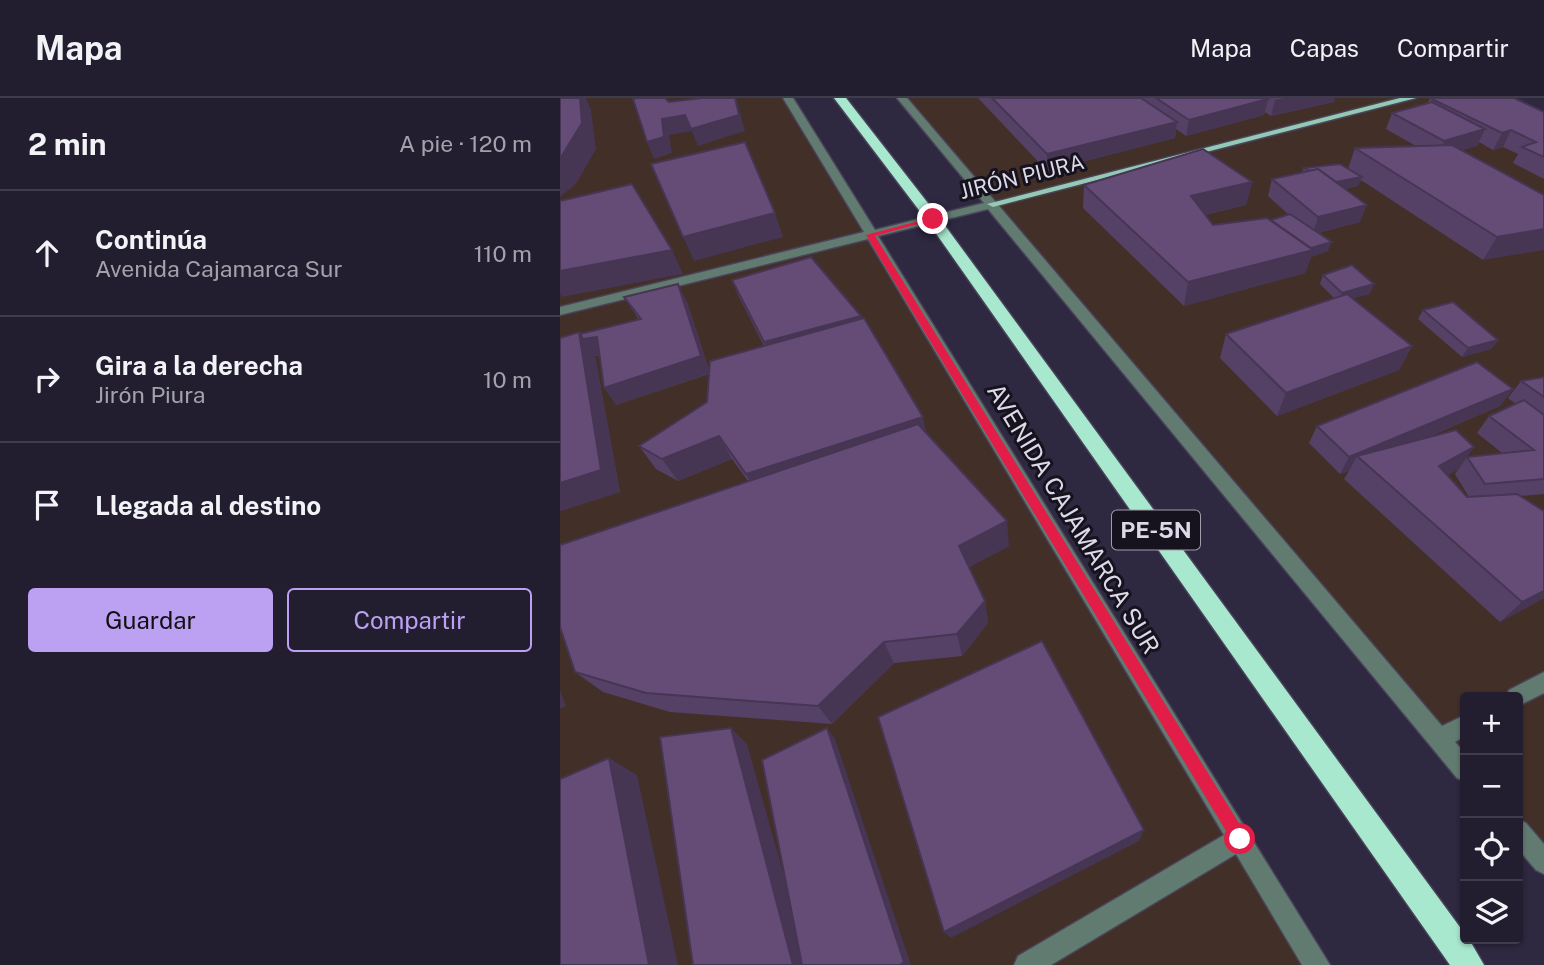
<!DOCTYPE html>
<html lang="es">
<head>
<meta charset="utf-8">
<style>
  :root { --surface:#221e30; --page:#2a2738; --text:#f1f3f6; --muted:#a2a2ab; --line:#3f3c4c; --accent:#bca0f2 }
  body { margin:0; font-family:"Public Sans",sans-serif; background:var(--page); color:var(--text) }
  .controls { position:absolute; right:21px; bottom:21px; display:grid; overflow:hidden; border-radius:7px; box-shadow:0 2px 5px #0004 }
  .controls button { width:63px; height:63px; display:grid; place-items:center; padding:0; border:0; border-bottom:2px solid var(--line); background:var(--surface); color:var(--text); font:35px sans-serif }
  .stop { position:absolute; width:21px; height:21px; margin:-16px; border:5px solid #e11d48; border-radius:50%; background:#fff }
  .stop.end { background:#e11d48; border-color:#fff; box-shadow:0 2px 7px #0008 }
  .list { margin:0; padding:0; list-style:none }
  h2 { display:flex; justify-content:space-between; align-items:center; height:91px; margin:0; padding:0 28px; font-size:30px }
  h2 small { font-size:23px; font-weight:400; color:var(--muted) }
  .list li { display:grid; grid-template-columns:46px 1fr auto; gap:21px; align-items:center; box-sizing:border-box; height:126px; padding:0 28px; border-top:2px solid var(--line) }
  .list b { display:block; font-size:26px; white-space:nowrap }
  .list p { margin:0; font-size:23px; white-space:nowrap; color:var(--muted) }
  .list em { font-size:23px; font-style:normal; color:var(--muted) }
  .actions { display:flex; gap:14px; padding:21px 28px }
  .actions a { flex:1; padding:16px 0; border:2px solid var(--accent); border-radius:7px; text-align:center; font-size:24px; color:var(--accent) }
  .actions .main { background:var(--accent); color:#111 }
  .icon { flex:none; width:38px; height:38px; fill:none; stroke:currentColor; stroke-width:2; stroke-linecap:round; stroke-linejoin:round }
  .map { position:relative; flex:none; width:984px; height:867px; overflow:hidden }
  header { display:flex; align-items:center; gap:42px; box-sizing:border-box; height:98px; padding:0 35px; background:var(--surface); border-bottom:2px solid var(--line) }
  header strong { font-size:33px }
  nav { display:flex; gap:38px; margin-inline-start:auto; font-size:24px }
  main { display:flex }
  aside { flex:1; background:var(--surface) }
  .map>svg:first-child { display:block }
  .commercial { fill:#422f28 }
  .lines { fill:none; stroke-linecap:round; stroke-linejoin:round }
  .minor-casing { stroke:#4a445b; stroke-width:3 }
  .major-casing { stroke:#4a445b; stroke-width:3 }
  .highway-casing { stroke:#4a445b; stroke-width:3 }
  .minor { fill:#627b70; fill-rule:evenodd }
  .major { fill:#94c9b4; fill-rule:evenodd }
  .highway { fill:#a8e8cf; fill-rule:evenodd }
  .wall { fill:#564166 }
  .shaded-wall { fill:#463553 }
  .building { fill:#644c77; stroke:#463553; stroke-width:2 }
  .route { fill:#e11d48 }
  .labels { text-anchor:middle; stroke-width:6; stroke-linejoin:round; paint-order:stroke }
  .far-street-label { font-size:21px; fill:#dcd9e8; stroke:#16131e }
  .shield { fill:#16131e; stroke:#a19eab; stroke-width:2 }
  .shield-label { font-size:23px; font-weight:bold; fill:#dcd9e8 }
  .street-label { font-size:24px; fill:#dcd9e8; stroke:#16131e }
</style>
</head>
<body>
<header>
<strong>Mapa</strong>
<nav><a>Mapa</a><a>Capas</a><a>Compartir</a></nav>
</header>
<main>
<aside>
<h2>2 min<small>A pie · 120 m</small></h2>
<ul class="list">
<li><svg class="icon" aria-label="ahead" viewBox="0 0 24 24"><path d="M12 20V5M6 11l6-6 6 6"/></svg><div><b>Continúa</b><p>Avenida Cajamarca Sur</p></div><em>110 m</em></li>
<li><svg class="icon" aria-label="right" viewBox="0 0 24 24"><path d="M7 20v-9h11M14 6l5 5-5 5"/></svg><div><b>Gira a la derecha</b><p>Jirón Piura</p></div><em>10 m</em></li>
<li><svg class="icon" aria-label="arrive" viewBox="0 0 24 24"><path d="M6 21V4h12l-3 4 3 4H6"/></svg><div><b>Llegada al destino</b></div></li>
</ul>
<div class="actions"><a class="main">Guardar</a><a>Compartir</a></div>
</aside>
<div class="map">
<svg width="984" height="867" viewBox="0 0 984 867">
  <rect width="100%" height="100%" fill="#2e2840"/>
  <g class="commercial">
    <polygon points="0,0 223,0 755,867 0,867"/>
    <polygon points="343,0 921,0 984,30 984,746 958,715 958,599 905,599 905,654"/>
  </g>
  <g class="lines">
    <g class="minor-casing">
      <g id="minor">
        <polygon points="223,0 233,0 315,132 424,105 337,0 347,0 882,628 905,617 905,638 895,644 905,655 905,683 897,680 428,111 318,138 770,867 742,867 676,756 491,867 454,867 458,858 664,737 308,141 0,217 0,209 304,134"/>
        <polygon points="984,574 984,595 958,608 958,599 946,599 949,592"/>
        <polygon points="958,721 966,725 984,746 984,776 976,772 958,751"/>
      </g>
    </g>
    <g class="major-casing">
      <polygon id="major" points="840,0 856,0 433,109 427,106"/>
    </g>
    <g class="highway-casing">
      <polygon id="highway" points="274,0 286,0 378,118 905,836 905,841 909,841 924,867 890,867 368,124"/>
    </g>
    <use href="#minor" class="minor"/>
    <use href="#major" class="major"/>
    <use href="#highway" class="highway"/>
  </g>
  <g class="wall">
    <polygon points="418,0 775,0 774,4 711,18 705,14 704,17 626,38 616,31 615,40 487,73"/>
    <polygon points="870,0 984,14 984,81 953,65 958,56 943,49 933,52 919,44 917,48 902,52 984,97 923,162 801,82 798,88 785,91 800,124 758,135 768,153 751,159 745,175 624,208 523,110 524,87 692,84 686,107 645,117 653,127 711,122 729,117 708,98 712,81 742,74 744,70 788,71 795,50 856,48 826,31 832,15 868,5"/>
    <polygon points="763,177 810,196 792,200 852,248 839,272 717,318 660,260 666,236 774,200 760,186"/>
    <polygon points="172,182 302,220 367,335 449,448 409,469 425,503 428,525 402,558 334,565 272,626 110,614 43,594 15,574 188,383 172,361 118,383 96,371 79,348 147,304 149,276 56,307 39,258 35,258 60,394 0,413 0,240 79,222 64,199 127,204 149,272 204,248 179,199"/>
    <polygon points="863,212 938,242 931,251 902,259 858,221"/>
    <polygon points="984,279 984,396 960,398 984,413 984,500 940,524 784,381 789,373 780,376 749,345 757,328 953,291 940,308 866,340 914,349 897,372 887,377 907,399 909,399 895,376 907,359 942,355 917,335 929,318 956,306 948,300 961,283"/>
  </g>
  <g class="shaded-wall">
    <polygon points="20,0 26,0 31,12 36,51 16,86 0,99 0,61"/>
    <polygon points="176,0 185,33 138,48 131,31"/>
    <polygon points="725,0 775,0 774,4 711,18 715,2"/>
    <polygon points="708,1 704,17 626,38 629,22"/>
    <polygon points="125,17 132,33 109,37 112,55 94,61 87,44 102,21"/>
    <polygon points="617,24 615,40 487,73 487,56"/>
    <polygon points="925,31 917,48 877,60 884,43"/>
    <polygon points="951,32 943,49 933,52 942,35"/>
    <polygon points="802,79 798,88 772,93 775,84"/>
    <polygon points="692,84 686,107 627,121 631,98"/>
    <polygon points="807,107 800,124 753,136 758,119"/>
    <polygon points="215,115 223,139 134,163 123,139"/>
    <polygon points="984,131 984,152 923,162 937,139"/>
    <polygon points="772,144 768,153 751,159 745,175 624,208 628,184"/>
    <polygon points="112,152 123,176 2,199 0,196 0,173"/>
    <polygon points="118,186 127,204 150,275 56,307 44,290"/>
    <polygon points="814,186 810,196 778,204 782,195"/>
    <polygon points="301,218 306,235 212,262 204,244"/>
    <polygon points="19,234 23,241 37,239 48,256 35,258 60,394 0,413 0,385"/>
    <polygon points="938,242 931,251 902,259 908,250"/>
    <polygon points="852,248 839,272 717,318 726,295"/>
    <polygon points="953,291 940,308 805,366 797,358 789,373 780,376 789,359"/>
    <polygon points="363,319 368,342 198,398 186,376"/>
    <polygon points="159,338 172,361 118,383 102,361"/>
    <polygon points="914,349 897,372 863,391 879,368"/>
    <polygon points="447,423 449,448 404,472 399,448"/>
    <polygon points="984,493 984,500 940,524 962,504"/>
    <polygon points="425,503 428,525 402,558 397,536"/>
    <polygon points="324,544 334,565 272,626 258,608"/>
    <polygon points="0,592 6,608 0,611"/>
    <polygon points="171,630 187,646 249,867 233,867"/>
    <polygon points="267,630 275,641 351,867 340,867"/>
    <polygon points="49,660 77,677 118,867 89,867"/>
    <polygon points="584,732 579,743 391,840 384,834"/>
  </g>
  <g class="building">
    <polygon points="0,0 20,0 22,25 0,61"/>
    <polygon points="77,0 105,0 109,4 142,0 175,0 179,17 131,31 125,17 102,21 104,39 87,44 73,1"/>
    <polygon points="432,0 581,0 617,24 487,56"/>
    <polygon points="596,0 706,0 708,1 629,22"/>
    <polygon points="870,0 954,0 984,14 984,59 962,49 976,44 951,32 942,35"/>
    <polygon points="872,4 925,31 884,43 832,15"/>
    <polygon points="185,44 215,115 123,139 91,66"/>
    <polygon points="892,47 984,97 984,131 937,139 795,50"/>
    <polygon points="643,51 692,84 631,98 653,127 707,120 753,152 628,184 524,87"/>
    <polygon points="780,66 802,79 776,84 758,71 750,73 744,70"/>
    <polygon points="758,71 807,107 758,119 712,81"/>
    <polygon points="72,86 112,152 0,173 0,103"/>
    <polygon points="730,116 772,144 751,150 711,122"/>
    <polygon points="251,159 301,218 204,244 172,182"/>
    <polygon points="792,167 814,186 782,195 763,177"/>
    <polygon points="118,186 141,258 44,290 37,239 23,241 20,236 81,221 64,199"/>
    <polygon points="787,196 852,248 726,295 666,236"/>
    <polygon points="893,204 938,242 908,250 863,212"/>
    <polygon points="304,220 363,319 186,376 159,338 102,361 79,348 147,304 150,263"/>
    <polygon points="19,234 41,372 0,385 0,240"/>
    <polygon points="917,264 953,291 789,359 757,328"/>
    <polygon points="984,279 984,299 961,283"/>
    <polygon points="964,302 984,317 984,381 925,386 907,359 974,352 929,318"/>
    <polygon points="358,326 447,423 399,448 425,503 397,536 324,544 258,608 86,595 15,574 0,529 0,447"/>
    <polygon points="896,332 914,349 879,368 907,399 957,396 984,413 984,493 962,504 797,358"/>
    <polygon points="482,543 584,732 384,834 318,619"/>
    <polygon points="171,630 233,867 133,867 100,639"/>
    <polygon points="267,630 344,864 340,867 242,867 202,662"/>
    <polygon points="49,660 89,867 0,867 0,681"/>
  </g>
  <polygon class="route" points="370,120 376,121 315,138 685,735 687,741 685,746 680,748 674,746 306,137"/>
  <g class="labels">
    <g class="far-street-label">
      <text transform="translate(462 79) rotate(-14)" y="7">JIRÓN PIURA</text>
    </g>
    <rect class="shield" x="552" y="412.5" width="88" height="39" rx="5"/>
    <g class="shield-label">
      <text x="596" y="440">PE-5N</text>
    </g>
    <g class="street-label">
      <text transform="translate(513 421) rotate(59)" y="8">AVENIDA CAJAMARCA SUR</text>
    </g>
  </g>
</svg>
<div class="controls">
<button>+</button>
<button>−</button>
<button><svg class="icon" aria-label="locate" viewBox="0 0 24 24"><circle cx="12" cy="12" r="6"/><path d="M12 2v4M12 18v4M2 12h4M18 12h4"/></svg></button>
<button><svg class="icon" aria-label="layers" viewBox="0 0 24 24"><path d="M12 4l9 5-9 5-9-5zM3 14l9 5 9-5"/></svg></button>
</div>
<div class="stop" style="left:680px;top:741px"></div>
<div class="stop end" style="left:373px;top:121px"></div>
</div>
</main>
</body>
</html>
